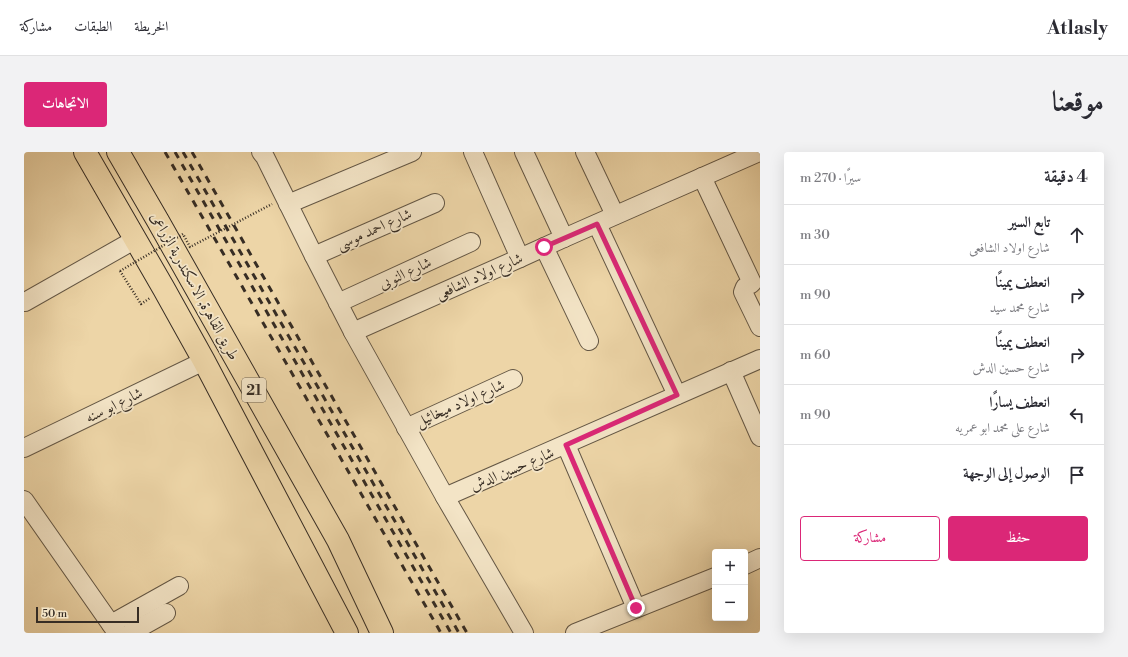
<!DOCTYPE html>
<html lang="ar">
<head>
<meta charset="utf-8">
<style>
  :root { --surface:#fff; --page:#f2f2f3; --text:#2b2b33; --muted:#7c7c81; --line:#e1e1e2; --accent:#db2777 }
  body { margin:0; font-family:"Libre Bodoni",Amiri,serif; background:var(--page); color:var(--text); direction:rtl }
  .controls { position:absolute; right:12px; bottom:12px; display:grid; overflow:hidden; border-radius:4px; box-shadow:0 4px 16px #0002 }
  .controls button { width:36px; height:36px; display:grid; place-items:center; padding:0; border:0; border-bottom:1px solid var(--line); background:var(--surface); color:var(--text); font:20px sans-serif }
  .scale { position:absolute; left:12px; bottom:10px; width:103px; box-sizing:border-box; padding-left:4px; border:2px solid #372d24; border-top:0; font-size:11px; line-height:14px; white-space:nowrap; color:#372d24; -webkit-text-stroke:3px #f3e4c6; paint-order:stroke }
  .stop { position:absolute; width:12px; height:12px; margin:-9px; border:3px solid #db2777; border-radius:50%; background:#fff }
  .stop.end { background:#db2777; border-color:#fff; box-shadow:0 1px 4px #0008 }
  .list { margin:0; padding:0; list-style:none }
  h2 { display:flex; justify-content:space-between; align-items:center; height:52px; margin:0; padding:0 16px; font-size:17px }
  h2 small { font-size:13px; font-weight:400; color:var(--muted) }
  .list li { display:grid; grid-template-columns:26px 1fr auto; gap:12px; align-items:center; box-sizing:border-box; height:60px; padding:0 16px; border-top:1px solid var(--line) }
  .list b { display:block; font-size:15px; white-space:nowrap }
  .list p { margin:0; font-size:13px; white-space:nowrap; color:var(--muted) }
  .list em { font-size:13px; font-style:normal; color:var(--muted) }
  .actions { display:flex; gap:8px; padding:12px 16px }
  .actions a { flex:1; padding:9px 0; border:1px solid var(--accent); border-radius:4px; text-align:center; font-size:14px; color:var(--accent) }
  .actions .main { background:var(--accent); color:#fff }
  .icon { flex:none; width:22px; height:22px; fill:none; stroke:currentColor; stroke-width:2; stroke-linecap:round; stroke-linejoin:round }
  .map { position:relative; flex:none; width:736px; height:481px; overflow:hidden; direction:ltr; border-radius:4px }
  header { display:flex; align-items:center; gap:24px; box-sizing:border-box; height:56px; padding:0 20px; background:var(--surface); border-bottom:1px solid var(--line) }
  header strong { font-size:19px }
  nav { display:flex; gap:22px; margin-inline-start:auto; font-size:14px }
  .intro { display:flex; align-items:center; justify-content:space-between; box-sizing:border-box; height:96px; padding:0 24px }
  h1 { margin:0; font-size:28px }
  .button { padding:10px 18px; border-radius:4px; background:var(--accent); color:#fff; font-size:14px; font-weight:700 }
  main { display:flex; gap:24px; padding:0 24px }
  aside { flex:1; background:var(--surface); border-radius:4px; box-shadow:0 4px 16px #0002 }
  .map>svg:first-child { display:block }
  .lines { fill:none; stroke-linecap:round; stroke-linejoin:round }
  .minor-casing { stroke:#645745; stroke-width:20 }
  .highway-casing { stroke:#372d24; stroke-width:24 }
  .path { stroke:#372d24; stroke-width:2.5; stroke-dasharray:1 2; stroke-linecap:butt }
  .minor { stroke:#f3e4c6; stroke-width:18 }
  .highway { stroke:#edd5a7; stroke-width:22 }
  .rail { stroke:#372d24; stroke-width:3; stroke-dasharray:7 7; stroke-linecap:butt }
  .path-bridge { stroke:#372d24; stroke-width:2.5; stroke-dasharray:1 2; stroke-linecap:butt }
  .route { stroke:#db2777; stroke-width:5 }
  .labels { text-anchor:middle; stroke-width:3.5; stroke-linejoin:round; paint-order:stroke }
  .shield { fill:#f3e4c6; stroke:#6f6455; stroke-width:1 }
  .shield-label { font-size:14px; font-weight:bold; fill:#372d24 }
  .street-label { font-size:15px; fill:#372d24; stroke:#f3e4c6 }
</style>
</head>
<body>
<header>
<strong>Atlasly</strong>
<nav><a>الخريطة</a><a>الطبقات</a><a>مشاركة</a></nav>
</header>
<div class="intro"><h1>موقعنا</h1><a class="button">الاتجاهات</a></div>
<main>
<aside>
<h2>4 دقيقة<small>سيرًا · 270 m</small></h2>
<ul class="list">
<li><svg class="icon" aria-label="ahead" viewBox="0 0 24 24"><path d="M12 20V5M6 11l6-6 6 6"/></svg><div><b>تابع السير</b><p>شارع اولاد الشافعى</p></div><em>30 m</em></li>
<li><svg class="icon" aria-label="right" viewBox="0 0 24 24"><path d="M7 20v-9h11M14 6l5 5-5 5"/></svg><div><b>انعطف يمينًا</b><p>شارع محمد سيد</p></div><em>90 m</em></li>
<li><svg class="icon" aria-label="right" viewBox="0 0 24 24"><path d="M7 20v-9h11M14 6l5 5-5 5"/></svg><div><b>انعطف يمينًا</b><p>شارع حسين الدش</p></div><em>60 m</em></li>
<li><svg class="icon" aria-label="left" viewBox="0 0 24 24"><path d="M17 20v-9H6M10 6l-5 5 5 5"/></svg><div><b>انعطف يسارًا</b><p>شارع على محمد ابو عمريه</p></div><em>90 m</em></li>
<li><svg class="icon" aria-label="arrive" viewBox="0 0 24 24"><path d="M6 21V4h12l-3 4 3 4H6"/></svg><div><b>الوصول إلى الوجهة</b></div></li>
</ul>
<div class="actions"><a class="main">حفظ</a><a>مشاركة</a></div>
</aside>
<div class="map">
<svg width="736" height="481" viewBox="0 0 736 481">
  <rect width="100%" height="100%" fill="#edd5a7"/>
  <filter id="stains"><feTurbulence type="fractalNoise" baseFrequency=".005" numOctaves="4"/><feColorMatrix values="0 0 0 0 .2 0 0 0 0 .09 0 0 0 0 .02 0 0 0 .5 -.17"/></filter>
  <radialGradient id="worn" r=".72"><stop offset=".6" stop-color="#630" stop-opacity="0"/><stop offset="1" stop-color="#630" stop-opacity=".3"/></radialGradient>
  <g class="lines">
    <g class="minor-casing">
      <g id="minor">
        <polyline points="237,0 241,5 290,104 329,180 421,345 500,481"/>
        <polyline points="449,0 496,106"/>
        <polyline points="500,0 540,86"/>
        <polyline points="561,0 591,63"/>
        <polyline points="678,25 728,131 727,132 721,135 719,140 736,175"/>
        <polyline points="264,52 388,0"/>
        <polyline points="573,72 653,243"/>
        <polyline points="520,95 565,189"/>
        <polyline points="290,104 411,51"/>
        <polyline points="1,150 112,87"/>
        <polyline points="314,151 447,90"/>
        <polyline points="329,180 496,106 540,86 735,0"/>
        <polyline points="707,219 736,285"/>
        <polyline points="382,276 489,227"/>
        <polyline points="542,293 612,456"/>
        <polyline points="0,296 180,209"/>
        <polyline points="421,345 736,207"/>
        <polyline points="0,348 93,481"/>
        <polyline points="721,413 736,406"/>
        <polyline points="87,472 155,434"/>
        <polyline points="106,481 142,461"/>
        <polyline points="551,481 691,425"/>
      </g>
    </g>
    <g class="highway-casing">
      <g id="highway">
        <polyline points="61,0 140,137 180,209 323,481"/>
        <polyline points="94,0 134,69 314,388 358,481"/>
      </g>
    </g>
    <polyline class="path" points="96,119 117,152 126,146"/>
    <use href="#minor" class="minor"/>
    <use href="#highway" class="highway"/>
    <g class="rail">
      <polyline points="141,0 417,481"/>
      <polyline points="151,0 427,481"/>
      <polyline points="159,0 435,481"/>
      <polyline points="168,0 443,481"/>
    </g>
    <polyline class="path-bridge" points="96,119 159,82 166,95 248,52"/>
  </g>
  <g class="lines">
    <polyline class="route" points="520,95 573,72 653,243 542,293 612,456"/>
  </g>
  <g class="labels">
    <rect class="shield" x="218" y="226" width="24" height="24" rx="3"/>
    <g class="shield-label">
      <text x="230" y="243">21</text>
    </g>
    <g class="street-label">
      <text transform="translate(350 77) rotate(-24)" y="5">شارع احمد موسى</text>
      <text transform="translate(381 121) rotate(-25)" y="5">شارع النوبى</text>
      <text transform="translate(455 124) rotate(-24)" y="5">شارع اولاد الشافعى</text>
      <text transform="translate(171 134) rotate(61)" y="5">طريق القاهرة, الاسكندرية الزراعى</text>
      <text transform="translate(436 251) rotate(-24)" y="5">شارع اولاد ميخائيل</text>
      <text transform="translate(90 253) rotate(-26)" y="5">شارع ابو سنه</text>
      <text transform="translate(488 317) rotate(-23)" y="5">شارع حسين الدش</text>
    </g>
  </g>
  <rect width="100%" height="100%" filter="url(#stains)"/>
  <rect width="100%" height="100%" fill="url(#worn)"/>
</svg>
<div class="controls">
<button>+</button>
<button>−</button>
</div>
<div class="scale">50 m</div>
<div class="stop" style="left:520px;top:95px"></div>
<div class="stop end" style="left:612px;top:456px"></div>
</div>
</main>
</body>
</html>
